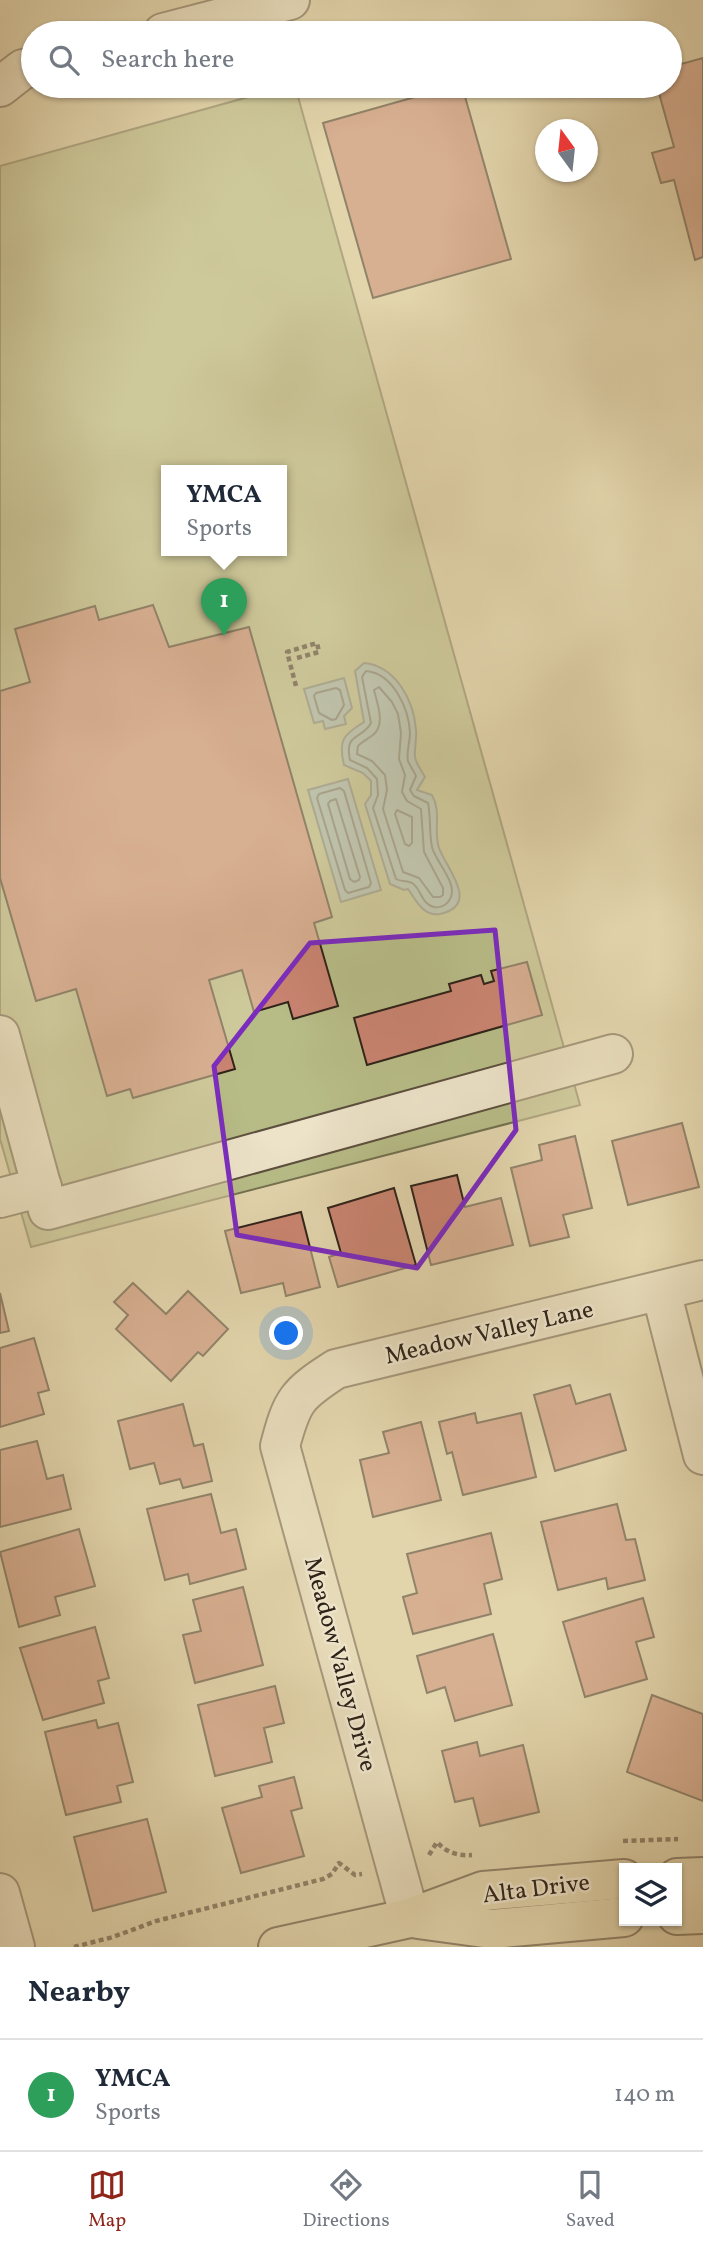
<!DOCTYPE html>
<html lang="en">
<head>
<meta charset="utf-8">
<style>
  :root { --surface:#fff; --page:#f6f6f7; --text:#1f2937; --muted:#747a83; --line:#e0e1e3; --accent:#8f2418 }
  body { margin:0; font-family:Vollkorn,serif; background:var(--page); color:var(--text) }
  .controls { position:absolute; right:21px; bottom:21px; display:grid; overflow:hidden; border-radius:0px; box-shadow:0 2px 5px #0004 }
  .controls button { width:63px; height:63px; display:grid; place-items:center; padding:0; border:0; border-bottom:2px solid var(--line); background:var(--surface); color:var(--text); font:35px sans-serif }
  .compass { position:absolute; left:535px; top:119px; width:63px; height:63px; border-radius:50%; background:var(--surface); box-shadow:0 2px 5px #0004; rotate:345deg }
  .you { position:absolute; left:287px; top:1334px; width:24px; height:24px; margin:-18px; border:5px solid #fff; border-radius:50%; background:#1a73e8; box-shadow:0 0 0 10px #1a73e833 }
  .badge { display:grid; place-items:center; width:46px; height:46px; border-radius:50%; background:var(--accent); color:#fff; font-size:23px; font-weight:700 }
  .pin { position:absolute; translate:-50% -58px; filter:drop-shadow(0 2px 4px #0008) }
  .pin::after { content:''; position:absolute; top:37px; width:24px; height:21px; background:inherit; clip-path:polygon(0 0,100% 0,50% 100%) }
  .popup { position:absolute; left:161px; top:465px; width:126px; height:91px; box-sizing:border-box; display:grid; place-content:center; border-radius:0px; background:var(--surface); filter:drop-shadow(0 2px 5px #0005); font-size:23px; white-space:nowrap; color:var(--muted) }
  .popup b { font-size:26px; color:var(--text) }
  .popup::after { content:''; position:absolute; left:50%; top:100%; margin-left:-14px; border:14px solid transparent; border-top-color:var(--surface) }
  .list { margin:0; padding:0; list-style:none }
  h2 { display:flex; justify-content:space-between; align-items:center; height:91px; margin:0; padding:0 28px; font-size:30px }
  h2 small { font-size:23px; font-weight:400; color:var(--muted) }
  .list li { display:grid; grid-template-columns:46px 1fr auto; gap:21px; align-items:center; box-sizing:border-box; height:112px; padding:0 28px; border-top:2px solid var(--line) }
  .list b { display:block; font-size:26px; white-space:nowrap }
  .list p { margin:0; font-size:23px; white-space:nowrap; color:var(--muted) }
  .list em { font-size:23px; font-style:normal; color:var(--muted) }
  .icon { flex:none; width:38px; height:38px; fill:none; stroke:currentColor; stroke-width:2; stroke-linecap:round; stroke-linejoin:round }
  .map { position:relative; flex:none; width:703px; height:1947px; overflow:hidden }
  .search { position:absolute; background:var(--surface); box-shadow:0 2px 5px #0004; left:21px; right:21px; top:21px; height:77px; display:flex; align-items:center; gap:18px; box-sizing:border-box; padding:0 24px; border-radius:38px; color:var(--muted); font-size:26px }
  .sheet { height:203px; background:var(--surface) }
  nav { display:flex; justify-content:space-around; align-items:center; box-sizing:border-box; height:98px; border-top:2px solid var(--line); background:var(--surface); font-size:19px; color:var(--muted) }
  nav a { display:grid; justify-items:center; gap:4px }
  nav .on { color:var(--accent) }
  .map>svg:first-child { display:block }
  .green { fill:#b7bc87; stroke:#737050; stroke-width:2; fill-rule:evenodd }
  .water { fill:#99b5b4; stroke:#6f7b76; stroke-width:2 }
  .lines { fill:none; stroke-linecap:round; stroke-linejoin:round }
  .shore { stroke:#646c66; stroke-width:2 }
  .building { fill:#c98471; stroke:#2f2319; stroke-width:2 }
  .minor-casing { stroke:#5c4f3e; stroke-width:42 }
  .major-casing { stroke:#2f2319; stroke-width:42 }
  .path { stroke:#2f2319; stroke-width:4.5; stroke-dasharray:5 3.5; stroke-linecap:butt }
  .minor { stroke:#ece3c9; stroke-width:38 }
  .major { stroke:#e2d4ac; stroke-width:38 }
  .marked { fill:none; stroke:#7b2cbf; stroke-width:5; stroke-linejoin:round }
  .labels { text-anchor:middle; stroke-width:5; stroke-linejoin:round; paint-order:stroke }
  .street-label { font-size:24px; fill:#2f2319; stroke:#ece3c9 }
</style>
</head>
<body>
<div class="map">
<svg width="703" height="1947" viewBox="0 0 703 1947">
  <rect width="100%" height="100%" fill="#e2d4ac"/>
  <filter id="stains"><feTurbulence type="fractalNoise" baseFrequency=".00286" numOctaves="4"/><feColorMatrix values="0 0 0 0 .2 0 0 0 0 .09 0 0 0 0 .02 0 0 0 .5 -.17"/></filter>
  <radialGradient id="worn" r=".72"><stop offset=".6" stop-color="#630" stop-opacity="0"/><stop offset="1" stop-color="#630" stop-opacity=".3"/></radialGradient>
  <path class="green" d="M288 86H295L580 1105 31 1247 0 1139V166ZM166 470H282V550H166Z"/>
  <g class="water">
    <path d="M364 663C396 666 414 701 416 730 417 739 414 749 415 757 416 764 422 771 425 777L417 790 432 795C442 813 433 830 439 848 446 868 481 905 440 914 423 917 416 900 408 889L404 890 390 884 365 804 371 795V781L363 773 344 765C338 740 343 735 364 722L355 671Z"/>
    <polygon points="344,678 352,708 344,716 346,724 325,729 323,721 314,723 304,689"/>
    <polygon points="348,779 381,890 341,902 308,790"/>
  </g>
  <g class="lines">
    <g class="shore">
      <path d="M366 671C393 673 409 709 410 733 410 742 406 753 408 761 410 766 414 771 416 776L410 790 414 796 428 803C431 818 429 832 432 847 435 862 462 886 448 902 445 906 439 908 434 907 421 904 421 888 412 883 406 880 401 882 396 879L373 808 378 795 377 779 367 768 350 760C344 732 362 740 371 723L362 677Z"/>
      <path d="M379 687 392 702 398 714 401 733 399 759 405 775 402 792 407 801 421 809 424 852 443 888V895L440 897H433L419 878 403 872 383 809 387 790 385 775 372 761 357 754 358 746C363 741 368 739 373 735 386 725 377 703 374 690Z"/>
      <polygon points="336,688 340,690 344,705 336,719 332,720 319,713 314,696 316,693"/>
      <polygon points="340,788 344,791 371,883 369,887 348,893 345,890 317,798 319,794"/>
      <polygon points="336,799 360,877 359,880 354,882 350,879 328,804 330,801"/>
      <polygon points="397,810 412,817 412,843 409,846 405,844 395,814"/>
    </g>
  </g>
  <g class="building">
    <polygon points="703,58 703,257 695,260 674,180 661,183 652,153 674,147 657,86 670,86 670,67"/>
    <polygon points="454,86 462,86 511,259 373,298 323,123"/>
    <polygon points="153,605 169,647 249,627 332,917 314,923 338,1006 293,1019 288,1002 254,1012 242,970 209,980 235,1069 133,1098 130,1089 107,1096 76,989 36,1001 0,878 0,691 30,682 15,629 95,606 99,620"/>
    <polygon points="527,962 542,1015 367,1065 354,1018 451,991 449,984 481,975 484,984 494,981 491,971"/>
    <polygon points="682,1123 699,1187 628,1205 612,1141"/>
    <polygon points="575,1136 592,1208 563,1215 569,1237 530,1246 511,1168 542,1160 539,1145"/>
    <polygon points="457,1175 465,1207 501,1198 513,1245 431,1265 411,1186"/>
    <polygon points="394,1188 416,1265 338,1287 329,1257 341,1253 328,1208"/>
    <polygon points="301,1212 320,1287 286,1296 283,1283 241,1293 225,1231"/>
    <polygon points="133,1283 166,1314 188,1291 228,1329 203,1356 198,1352 171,1381 116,1329 128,1315 114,1302"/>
    <polygon points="0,1293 9,1331 0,1333"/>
    <polygon points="34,1338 49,1390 38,1393 44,1414 0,1427 0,1348"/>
    <polygon points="570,1385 576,1404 610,1394 626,1450 555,1471 534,1395"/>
    <polygon points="183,1404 194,1446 203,1444 212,1481 183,1488 180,1479 160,1484 154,1463 130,1469 118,1421"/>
    <polygon points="475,1413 477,1423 521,1413 536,1477 463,1495 452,1452 447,1454 439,1422"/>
    <polygon points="421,1422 441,1500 373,1517 360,1460 389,1453 383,1432"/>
    <polygon points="37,1441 47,1479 63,1475 71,1509 0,1527 0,1450"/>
    <polygon points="211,1494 221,1533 236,1529 246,1569 190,1584 188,1574 165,1580 147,1509"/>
    <polygon points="617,1504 626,1540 635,1539 645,1580 608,1589 606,1578 558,1590 541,1522"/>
    <polygon points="79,1529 95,1586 55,1597 60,1615 19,1627 0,1552"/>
    <polygon points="491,1533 502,1579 484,1584 491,1614 413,1634 403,1597 417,1593 407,1554"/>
    <polygon points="243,1587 263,1665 195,1683 183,1635 201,1631 193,1600"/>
    <polygon points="643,1598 654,1637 636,1642 647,1679 585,1697 563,1622"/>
    <polygon points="95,1627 109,1678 98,1681 104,1703 43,1720 20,1648"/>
    <polygon points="493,1634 512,1705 455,1721 445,1687 427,1693 417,1656"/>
    <polygon points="275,1686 284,1723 264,1728 272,1762 215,1776 198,1705"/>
    <polygon points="652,1695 703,1714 703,1801 627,1772"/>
    <polygon points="96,1720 98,1728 118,1723 133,1782 117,1786 121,1802 66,1815 45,1732"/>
    <polygon points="477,1742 480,1756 523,1745 539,1812 480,1826 473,1798 455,1802 442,1751"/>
    <polygon points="294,1777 302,1808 291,1811 304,1856 241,1873 222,1808 262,1797 259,1786"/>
    <polygon points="147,1819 166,1892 93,1911 74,1837"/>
  </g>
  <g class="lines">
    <g class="minor-casing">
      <g id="minor">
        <polyline points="163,33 290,0"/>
        <polyline points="0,87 23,69 33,67"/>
        <polyline points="0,1035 48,1210 613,1054"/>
        <polyline points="0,1198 42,1187"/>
        <polyline points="661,1291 703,1455"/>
        <polyline points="0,1893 15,1947"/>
        <path d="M410 1918 280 1446C292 1400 297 1394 336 1369L703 1280"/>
      </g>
    </g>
    <g class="major-casing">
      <g id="major">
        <polyline points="677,1878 703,1877"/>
        <polyline points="677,1915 703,1914"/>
        <polyline points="418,1919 492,1929 624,1917"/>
        <polyline points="278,1947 410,1918 483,1891 624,1879"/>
      </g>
    </g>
    <g class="path">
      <polyline points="296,686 287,652 317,643 319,652 297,658"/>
      <polyline points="623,1841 678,1839"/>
      <path d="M429 1855 437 1842C447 1853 458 1856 472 1855"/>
      <polyline points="74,1947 113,1937 156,1921 323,1879 332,1874 339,1863 355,1875 362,1874"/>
    </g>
    <use href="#minor" class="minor"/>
    <use href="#major" class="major"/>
  </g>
  <path d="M0 0H703V1947H0ZM495 930 516 1130 417 1268 237 1235 214 1066 310 943Z" fill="#e2d4ac" fill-opacity=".55" fill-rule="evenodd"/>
  <path class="marked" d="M495 930 516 1130 417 1268 237 1235 214 1066 310 943Z"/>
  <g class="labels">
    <g class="street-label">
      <text transform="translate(489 1332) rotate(-13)" y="8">Meadow Valley Lane</text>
      <text transform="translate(341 1664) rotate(75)" y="8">Meadow Valley Drive</text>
      <text transform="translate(536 1888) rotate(-7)" y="8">Alta Drive</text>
    </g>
  </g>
  <rect width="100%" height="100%" filter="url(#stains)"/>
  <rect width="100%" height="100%" fill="url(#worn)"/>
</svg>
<div class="controls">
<button><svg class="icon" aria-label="layers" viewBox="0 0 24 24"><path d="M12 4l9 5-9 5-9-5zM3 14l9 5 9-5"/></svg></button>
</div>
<svg class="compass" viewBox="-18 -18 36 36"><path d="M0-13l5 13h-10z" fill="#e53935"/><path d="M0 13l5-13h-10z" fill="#747a83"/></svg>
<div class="you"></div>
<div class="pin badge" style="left:224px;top:636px;background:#2e9e5b">1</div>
<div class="popup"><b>YMCA</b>Sports</div>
<div class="search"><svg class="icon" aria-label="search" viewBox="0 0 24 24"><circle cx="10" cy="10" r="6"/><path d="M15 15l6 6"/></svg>Search here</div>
</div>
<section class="sheet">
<h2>Nearby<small></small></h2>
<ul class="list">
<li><span class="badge" style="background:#2e9e5b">1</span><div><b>YMCA</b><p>Sports</p></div><em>140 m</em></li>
</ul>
</section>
<nav>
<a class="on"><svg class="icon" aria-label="map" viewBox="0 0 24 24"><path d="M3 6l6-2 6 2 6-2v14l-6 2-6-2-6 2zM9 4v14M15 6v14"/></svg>Map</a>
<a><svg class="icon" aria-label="directions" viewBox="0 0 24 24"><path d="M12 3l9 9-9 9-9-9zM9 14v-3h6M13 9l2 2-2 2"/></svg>Directions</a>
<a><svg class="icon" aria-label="saved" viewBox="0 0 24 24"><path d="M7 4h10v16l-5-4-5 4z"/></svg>Saved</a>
</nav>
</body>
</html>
